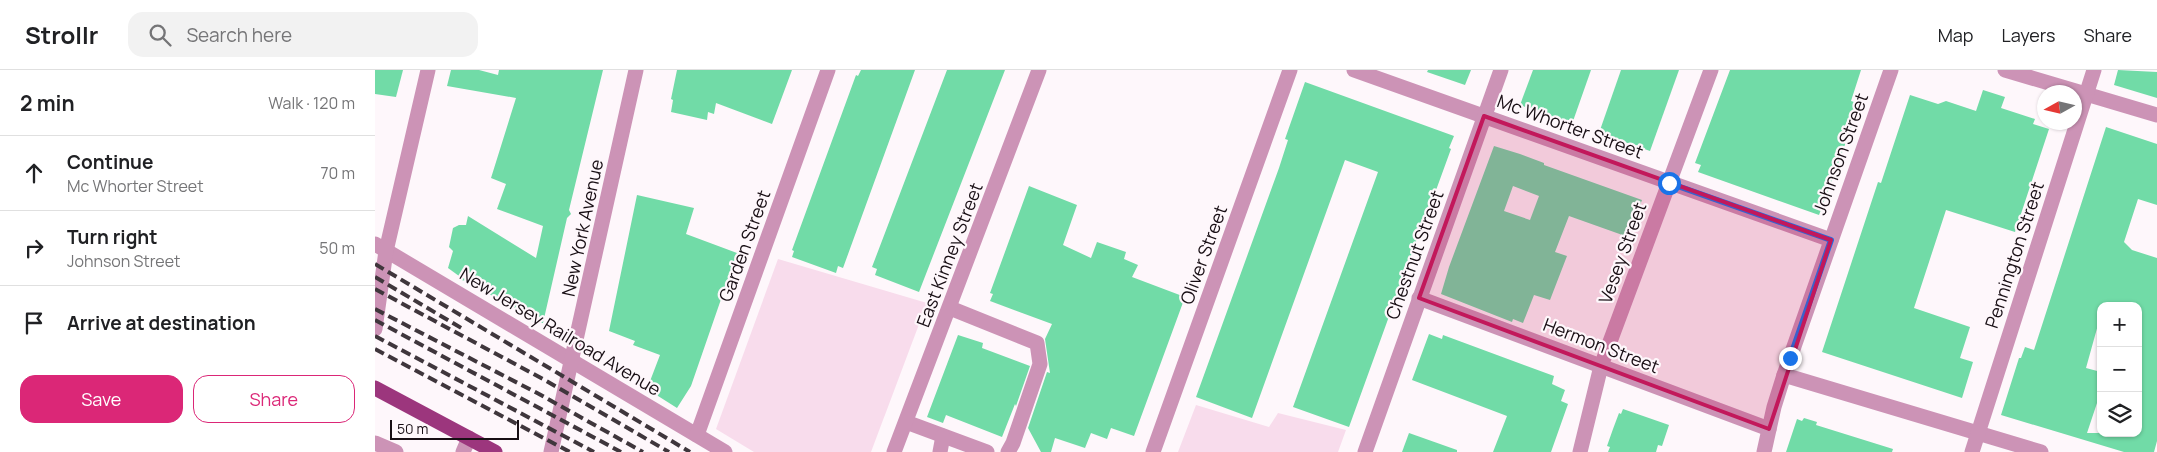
<!DOCTYPE html>
<html lang="en">
<head>
<meta charset="utf-8">
<style>
  :root { --surface:#fff; --page:#f2f2f2; --text:#202124; --muted:#757577; --line:#e0e0e0; --accent:#db2777 }
  body { margin:0; font-family:Manrope,sans-serif; background:var(--page); color:var(--text) }
  .controls { position:absolute; right:15px; bottom:15px; display:grid; overflow:hidden; border-radius:10px; box-shadow:0 1px 4px #0004 }
  .controls button { width:45px; height:45px; display:grid; place-items:center; padding:0; border:0; border-bottom:1px solid var(--line); background:var(--surface); color:var(--text); font:25px sans-serif }
  .compass { position:absolute; left:1662px; top:15px; width:45px; height:45px; border-radius:50%; background:var(--surface); box-shadow:0 1px 4px #0004; rotate:262deg }
  .scale { position:absolute; left:15px; bottom:12px; width:129px; box-sizing:border-box; padding-left:5px; border:2px solid #180e14; border-top:0; font-size:14px; line-height:18px; white-space:nowrap; color:#180e14; -webkit-text-stroke:4px #fef7fb; paint-order:stroke }
  .stop { position:absolute; width:15px; height:15px; margin:-11px; border:4px solid #1a73e8; border-radius:50%; background:#fff }
  .stop.end { background:#1a73e8; border-color:#fff; box-shadow:0 1px 5px #0008 }
  .list { margin:0; padding:0; list-style:none }
  h2 { display:flex; justify-content:space-between; align-items:center; height:65px; margin:0; padding:0 20px; font-size:21px }
  h2 small { font-size:16px; font-weight:400; color:var(--muted) }
  .list li { display:grid; grid-template-columns:32px 1fr auto; gap:15px; align-items:center; box-sizing:border-box; height:75px; padding:0 20px; border-top:1px solid var(--line) }
  .list b { display:block; font-size:19px; white-space:nowrap }
  .list p { margin:0; font-size:16px; white-space:nowrap; color:var(--muted) }
  .list em { font-size:16px; font-style:normal; color:var(--muted) }
  .actions { display:flex; gap:10px; padding:15px 20px }
  .actions a { flex:1; padding:11px 0; border:1px solid var(--accent); border-radius:15px; text-align:center; font-size:18px; color:var(--accent) }
  .actions .main { background:var(--accent); color:#fff }
  .icon { flex:none; width:28px; height:28px; fill:none; stroke:currentColor; stroke-width:2; stroke-linecap:round; stroke-linejoin:round }
  .map { position:relative; flex:none; width:1782px; height:382px; overflow:hidden }
  header { display:flex; align-items:center; gap:30px; box-sizing:border-box; height:70px; padding:0 25px; background:var(--surface); border-bottom:1px solid var(--line) }
  header strong { font-size:24px }
  nav { display:flex; gap:28px; margin-inline-start:auto; font-size:18px }
  .search { width:350px; height:45px; background:var(--page); display:flex; align-items:center; gap:12px; box-sizing:border-box; padding:0 18px; border-radius:15px; color:var(--muted); font-size:19px }
  main { display:flex }
  aside { flex:1; background:var(--surface) }
  .map>svg:first-child { display:block }
  .green { fill:#f8dcec }
  .building { fill:#71dba7; fill-rule:evenodd }
  .lines { fill:none; stroke-linecap:round; stroke-linejoin:round }
  .minor { stroke:#cc93b6; stroke-width:15 }
  .major { stroke:#9c367d; stroke-width:15 }
  .rail { stroke:#3f363c; stroke-width:4; stroke-dasharray:10 5; stroke-linecap:butt }
  .route { stroke:#1a73e8; stroke-width:6 }
  .marked { fill:#c2185b; fill-opacity:0.2; stroke:#c2185b; stroke-width:4; stroke-linejoin:round }
  .labels { text-anchor:middle; stroke-width:4.5; stroke-linejoin:round; paint-order:stroke }
  .street-label { font-size:18px; fill:#180e14; stroke:#fef7fb }
</style>
</head>
<body>
<header>
<strong>Strollr</strong>
<div class="search"><svg class="icon" aria-label="search" viewBox="0 0 24 24"><circle cx="10" cy="10" r="6"/><path d="M15 15l6 6"/></svg>Search here</div>
<nav><a>Map</a><a>Layers</a><a>Share</a></nav>
</header>
<main>
<aside>
<h2>2 min<small>Walk · 120 m</small></h2>
<ul class="list">
<li><svg class="icon" aria-label="ahead" viewBox="0 0 24 24"><path d="M12 20V5M6 11l6-6 6 6"/></svg><div><b>Continue</b><p>Mc Whorter Street</p></div><em>70 m</em></li>
<li><svg class="icon" aria-label="right" viewBox="0 0 24 24"><path d="M7 20v-9h11M14 6l5 5-5 5"/></svg><div><b>Turn right</b><p>Johnson Street</p></div><em>50 m</em></li>
<li><svg class="icon" aria-label="arrive" viewBox="0 0 24 24"><path d="M6 21V4h12l-3 4 3 4H6"/></svg><div><b>Arrive at destination</b></div></li>
</ul>
<div class="actions"><a class="main">Save</a><a>Share</a></div>
</aside>
<div class="map">
<svg width="1782" height="382" viewBox="0 0 1782 382">
  <rect width="100%" height="100%" fill="#fef7fb"/>
  <g class="green">
    <polygon points="403,189 552,233 496,382 379,382 341,359"/>
    <polygon points="821,335 894,357 903,343 971,360 963,382 803,382"/>
  </g>
  <g class="building">
    <polygon points="0,0 28,0 21,27 0,24"/>
    <polygon points="76,0 104,0 123,5 124,0 228,0 194,140 196,144 192,148 168,253 158,252 156,249 134,235 127,234 125,231 111,222 105,222 104,218 93,211 85,210 84,206 73,198 78,181 74,177 78,158 84,155 91,155 93,146 161,188 168,156 122,139 131,114 116,108 141,28 72,16"/>
    <polygon points="302,0 417,0 397,54 341,33 339,44 333,42 332,50 296,42 298,30 296,29"/>
    <polygon points="486,0 540,0 468,198 463,196 461,203 417,187 419,181 417,180 481,5 483,6"/>
    <polygon points="572,0 630,0 544,222 500,205 502,199 497,197"/>
    <polygon points="1053,0 1096,0 1090,15 1052,2"/>
    <polygon points="1158,0 1216,0 1197,54 1145,35"/>
    <polygon points="1246,0 1304,0 1275,81 1224,63"/>
    <polygon points="1355,0 1486,0 1476,31 1485,34 1444,145 1323,102 1326,95 1320,93"/>
    <polygon points="1743,0 1782,2 1782,28 1739,15"/>
    <polygon points="930,12 1079,66 1074,78 1076,79 1060,123 1059,122 974,357 918,337 1003,102 970,90 877,348 821,327 904,98 913,70 910,69"/>
    <polygon points="1608,20 1630,27 1626,38 1660,49 1658,54 1674,59 1640,162 1571,140 1539,238 1595,257 1585,288 1598,292 1587,328 1447,282 1503,112 1506,113 1535,25 1563,34 1571,31 1601,41"/>
    <path d="M1731 57 1782 74V135L1763 129 1749 172 1757 180 1782 188V371L1779 382H1749L1626 345 1644 288H1646L1650 277 1659 280ZM1726 236H1763V363H1712L1726 321V302L1711 298 1726 244Z"/>
    <path d="M1119 76 1145 84 1169 93V95L1267 130 1253 167 1194 146 1180 182 1192 186 1175 230 1159 225 1148 253 1138 249 1137 252 1066 224 1074 197ZM1138 116 1164 126 1155 150 1129 141Z"/>
    <polygon points="654,116 702,135 688,175 716,188 722,172 751,182 749,189 763,195 757,207 810,227 759,366 736,358 732,369 716,363 710,378 680,368 676,382 666,382 653,358 672,302 675,303 670,269 677,254 615,231 618,224 615,223"/>
    <polygon points="262,125 319,138 311,164 362,183 316,316 302,338 272,319 285,285 258,275 260,271 234,261"/>
    <polygon points="1054,264 1067,269 1068,265 1179,306 1177,314 1190,320 1186,331 1193,334 1176,382 1118,382 1132,346 1037,310"/>
    <polygon points="583,265 608,273 607,278 655,296 641,336 640,334 627,367 571,345 568,353 552,347"/>
    <polygon points="1248,339 1294,355 1287,376 1283,375 1281,382 1233,382 1235,377 1232,376 1238,359 1244,343 1246,344"/>
    <polygon points="1429,348 1442,352 1441,355 1518,379 1517,382 1411,382 1422,349 1427,351"/>
    <polygon points="1034,363 1082,380 1082,382 1027,382"/>
  </g>
  <g class="lines">
    <g class="minor">
      <polyline points="979,0 1456,170"/>
      <polyline points="1630,0 1782,45"/>
      <polyline points="0,174 350,382"/>
      <polyline points="1044,228 1394,359"/>
      <polyline points="575,238 662,273 665,294 638,373 633,382"/>
      <polyline points="0,259 11,181 53,0"/>
      <polyline points="1409,305 1666,382"/>
      <polyline points="531,352 612,382"/>
      <polyline points="322,365 453,0"/>
      <polyline points="0,373 21,382"/>
      <polyline points="88,382 94,368"/>
      <polyline points="176,382 261,0"/>
      <polyline points="519,382 664,0"/>
      <polyline points="565,382 568,366"/>
      <polyline points="778,382 915,0"/>
      <polyline points="990,382 1126,0"/>
      <polyline points="1205,382 1226,296 1336,0"/>
      <polyline points="1389,382 1399,337 1409,305 1516,0"/>
      <polyline points="1597,382 1719,0"/>
    </g>
    <polyline class="major" points="0,318 120,382"/>
    <g class="rail">
      <polyline points="0,194 315,382"/>
      <polyline points="0,207 88,259"/>
      <polyline points="0,219 168,309 294,382"/>
      <polyline points="0,239 164,324 268,382"/>
      <polyline points="0,250 246,382"/>
      <polyline points="0,266 219,382"/>
      <polyline points="0,279 195,382"/>
    </g>
  </g>
  <g class="lines">
    <polyline class="route" points="1294,113 1456,170 1415,288"/>
  </g>
  <path class="marked" d="M1109 46 1456 170 1394 359 1044 228Z"/>
  <g class="labels">
    <g class="street-label">
      <text transform="translate(1195 57) rotate(20)" y="6">Mc Whorter Street</text>
      <text transform="translate(1466 84) rotate(-70)" y="6">Johnson Street</text>
      <text transform="translate(208 158) rotate(-78)" y="6">New York Avenue</text>
      <text transform="translate(370 176) rotate(-70)" y="6">Garden Street</text>
      <text transform="translate(1248 183) rotate(-70)" y="6">Vesey Street</text>
      <text transform="translate(575 185) rotate(-69)" y="6">East Kinney Street</text>
      <text transform="translate(829 185) rotate(-70)" y="6">Oliver Street</text>
      <text transform="translate(1040 185) rotate(-70)" y="6">Chestnut Street</text>
      <text transform="translate(1640 185) rotate(-72)" y="6">Pennington Street</text>
      <text transform="translate(185 262) rotate(31)" y="6">New Jersey Railroad Avenue</text>
      <text transform="translate(1226 276) rotate(21)" y="6">Hermon Street</text>
    </g>
  </g>
</svg>
<div class="controls">
<button>+</button>
<button>−</button>
<button><svg class="icon" aria-label="layers" viewBox="0 0 24 24"><path d="M12 4l9 5-9 5-9-5zM3 14l9 5 9-5"/></svg></button>
</div>
<svg class="compass" viewBox="-18 -18 36 36"><path d="M0-13l5 13h-10z" fill="#e53935"/><path d="M0 13l5-13h-10z" fill="#757577"/></svg>
<div class="scale">50 m</div>
<div class="stop" style="left:1294px;top:113px"></div>
<div class="stop end" style="left:1415px;top:288px"></div>
</div>
</main>
</body>
</html>
